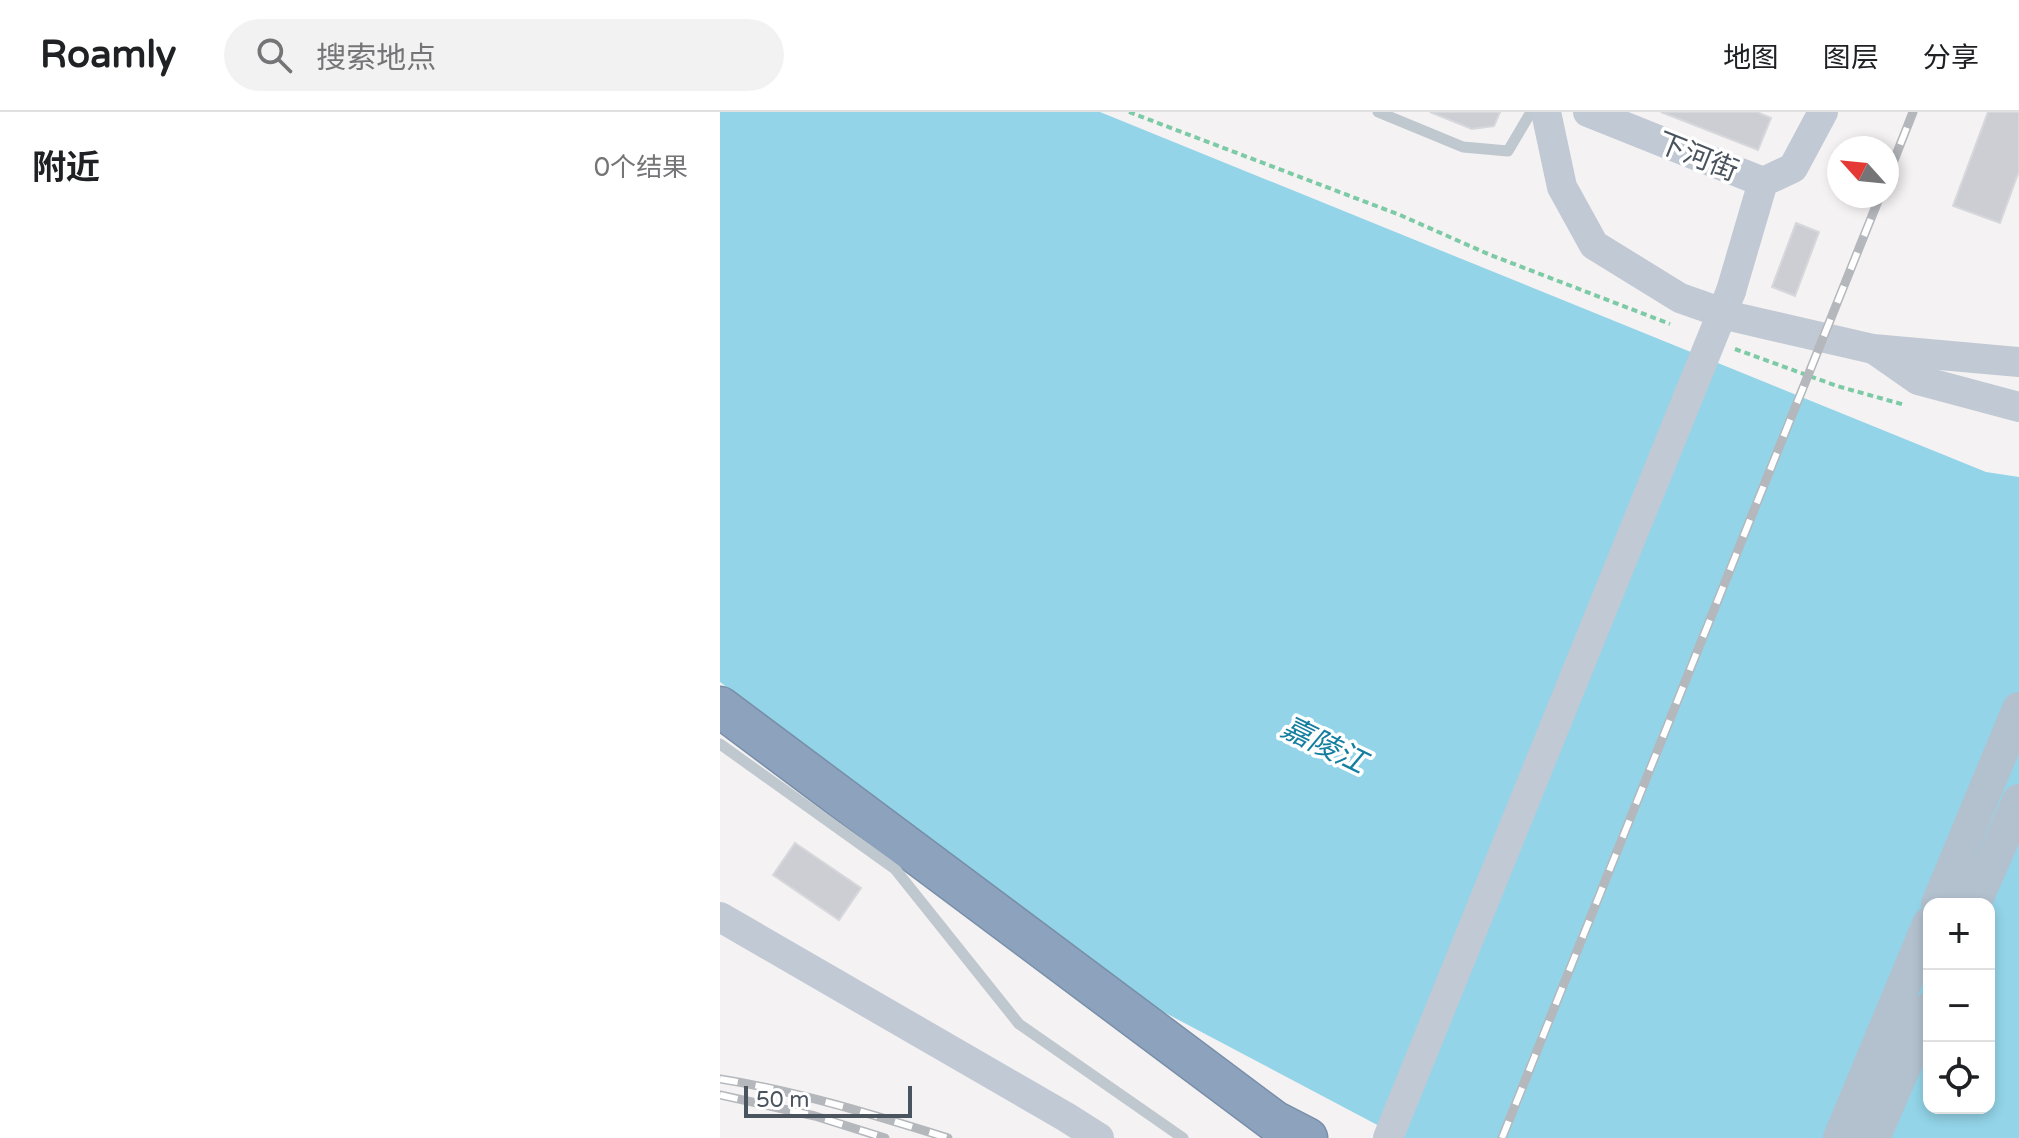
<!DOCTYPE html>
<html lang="zh">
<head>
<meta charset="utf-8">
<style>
  :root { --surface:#fff; --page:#f2f2f2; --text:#202124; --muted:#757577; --line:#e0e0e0 }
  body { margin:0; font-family:"Varela Round","Noto Sans SC",sans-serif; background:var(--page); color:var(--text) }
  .controls { position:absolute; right:24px; bottom:24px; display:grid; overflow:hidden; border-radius:16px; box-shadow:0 4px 12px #0003 }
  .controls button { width:72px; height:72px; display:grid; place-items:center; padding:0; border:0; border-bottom:2px solid var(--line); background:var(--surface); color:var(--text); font:40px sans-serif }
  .compass { position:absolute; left:1107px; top:24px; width:72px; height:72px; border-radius:50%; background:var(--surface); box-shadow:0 4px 12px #0003; rotate:297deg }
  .scale { position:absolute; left:24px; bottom:20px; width:168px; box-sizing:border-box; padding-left:8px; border:4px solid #4a545e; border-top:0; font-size:22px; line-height:28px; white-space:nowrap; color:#4a545e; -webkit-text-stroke:6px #fff; paint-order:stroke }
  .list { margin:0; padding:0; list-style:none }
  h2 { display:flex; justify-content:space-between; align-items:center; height:104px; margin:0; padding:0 32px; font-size:34px }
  h2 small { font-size:26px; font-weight:400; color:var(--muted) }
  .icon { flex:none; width:44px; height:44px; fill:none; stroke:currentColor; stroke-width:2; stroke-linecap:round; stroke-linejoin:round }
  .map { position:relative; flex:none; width:1299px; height:1026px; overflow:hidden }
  header { display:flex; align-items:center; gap:48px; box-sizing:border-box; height:112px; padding:0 40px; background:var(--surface); border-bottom:2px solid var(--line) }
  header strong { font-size:38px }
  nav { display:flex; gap:44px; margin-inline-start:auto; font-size:28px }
  .search { width:560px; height:72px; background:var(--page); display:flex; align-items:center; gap:20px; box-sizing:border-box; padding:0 28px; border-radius:44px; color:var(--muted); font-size:30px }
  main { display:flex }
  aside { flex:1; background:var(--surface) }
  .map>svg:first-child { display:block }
  .water { fill:#93d4e8; fill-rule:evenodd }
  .building { fill:#ccced4; stroke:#d6d8dc; stroke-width:2 }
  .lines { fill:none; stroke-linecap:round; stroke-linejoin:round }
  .highway-casing { stroke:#788ea9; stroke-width:43 }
  .path { stroke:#7dcaa6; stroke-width:4; stroke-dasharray:6 4; stroke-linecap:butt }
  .lane { stroke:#c0c8cf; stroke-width:11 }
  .secondary { stroke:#c1c9d4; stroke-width:30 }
  .primary { stroke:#b3c0ce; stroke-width:34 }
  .highway { stroke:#8da3bd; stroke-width:40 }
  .rail-casing { stroke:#b4b7bb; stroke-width:9 }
  .rail { stroke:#fff; stroke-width:6; stroke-dasharray:18; stroke-linecap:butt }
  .secondary-bridge { stroke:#c1c9d4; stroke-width:30 }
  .labels { text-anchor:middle; stroke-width:7; stroke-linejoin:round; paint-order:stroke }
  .street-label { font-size:28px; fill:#4a545e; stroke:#fff }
  .water-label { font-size:30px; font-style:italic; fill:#157fa0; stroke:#fff }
</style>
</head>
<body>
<header>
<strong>Roamly</strong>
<div class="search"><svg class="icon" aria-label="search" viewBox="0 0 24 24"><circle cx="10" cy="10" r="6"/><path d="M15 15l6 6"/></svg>搜索地点</div>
<nav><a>地图</a><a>图层</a><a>分享</a></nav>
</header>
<main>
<aside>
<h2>附近<small>0个结果</small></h2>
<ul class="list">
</ul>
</aside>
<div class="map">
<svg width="1299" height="1026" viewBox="0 0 1299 1026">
  <rect width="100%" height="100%" fill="#f4f2f2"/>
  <path class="water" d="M0 0H380L1266 360 1299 365V1026H682L436 896 0 570ZM1209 792H1269V996H1209Z"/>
  <g class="building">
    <polygon points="710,0 780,0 774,14 752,17"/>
    <polygon points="941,0 1037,0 1051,6 1038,38"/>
    <polygon points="1268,0 1299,0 1299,59 1280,111 1233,94"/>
    <polygon points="1076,111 1099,120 1075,184 1052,175"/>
    <polygon points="75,731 141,776 119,808 53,763"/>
  </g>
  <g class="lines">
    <g class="highway-casing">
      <polyline id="highway" points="0,595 554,1009 587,1026"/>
    </g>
    <g class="path">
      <polyline points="409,0 680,103 768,142 950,212"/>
      <polyline points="1015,237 1117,274 1185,293"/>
    </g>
    <g class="lane">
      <polyline points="658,0 743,35 788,39 811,0"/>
      <polyline points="0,632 175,757 299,912 463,1026"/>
    </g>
    <g class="secondary">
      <polyline points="826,0 842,75 874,133 960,186 1014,205 1153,237 1299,250"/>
      <polyline points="868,0 1043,70"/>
      <polyline points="1011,179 1043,70 1073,56 1103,0"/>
      <polyline points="1155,238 1198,268 1299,295"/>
      <polyline points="0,805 346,1005 379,1026"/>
    </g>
    <g class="primary">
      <polyline points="1218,792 1299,597"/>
      <polyline points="1254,792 1299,689"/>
      <polyline points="1120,1026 1209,812"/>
      <polyline points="1153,1026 1209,897"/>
    </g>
    <use href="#highway" class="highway"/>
    <g class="rail-casing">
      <g id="rail">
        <polyline points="1167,66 1193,0"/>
        <path d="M0 967C77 979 154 1003 228 1026"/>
        <polyline points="0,983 95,1004 165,1026"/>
        <polyline points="782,1026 1160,84"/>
      </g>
    </g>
    <use href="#rail" class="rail"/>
    <polyline class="secondary-bridge" points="668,1026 1011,179"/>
  </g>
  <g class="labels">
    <g class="street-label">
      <text transform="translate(978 44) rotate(22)" y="10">下河街</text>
    </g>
    <g class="water-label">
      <text transform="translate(604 633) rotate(26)" y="10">嘉陵江</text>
    </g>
  </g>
</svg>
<div class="controls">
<button>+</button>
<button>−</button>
<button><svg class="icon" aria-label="locate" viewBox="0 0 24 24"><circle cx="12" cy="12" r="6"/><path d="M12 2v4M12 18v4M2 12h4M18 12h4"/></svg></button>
</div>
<svg class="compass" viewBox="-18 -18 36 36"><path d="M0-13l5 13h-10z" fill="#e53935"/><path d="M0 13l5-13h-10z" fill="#757577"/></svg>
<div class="scale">50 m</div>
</div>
</main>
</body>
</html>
